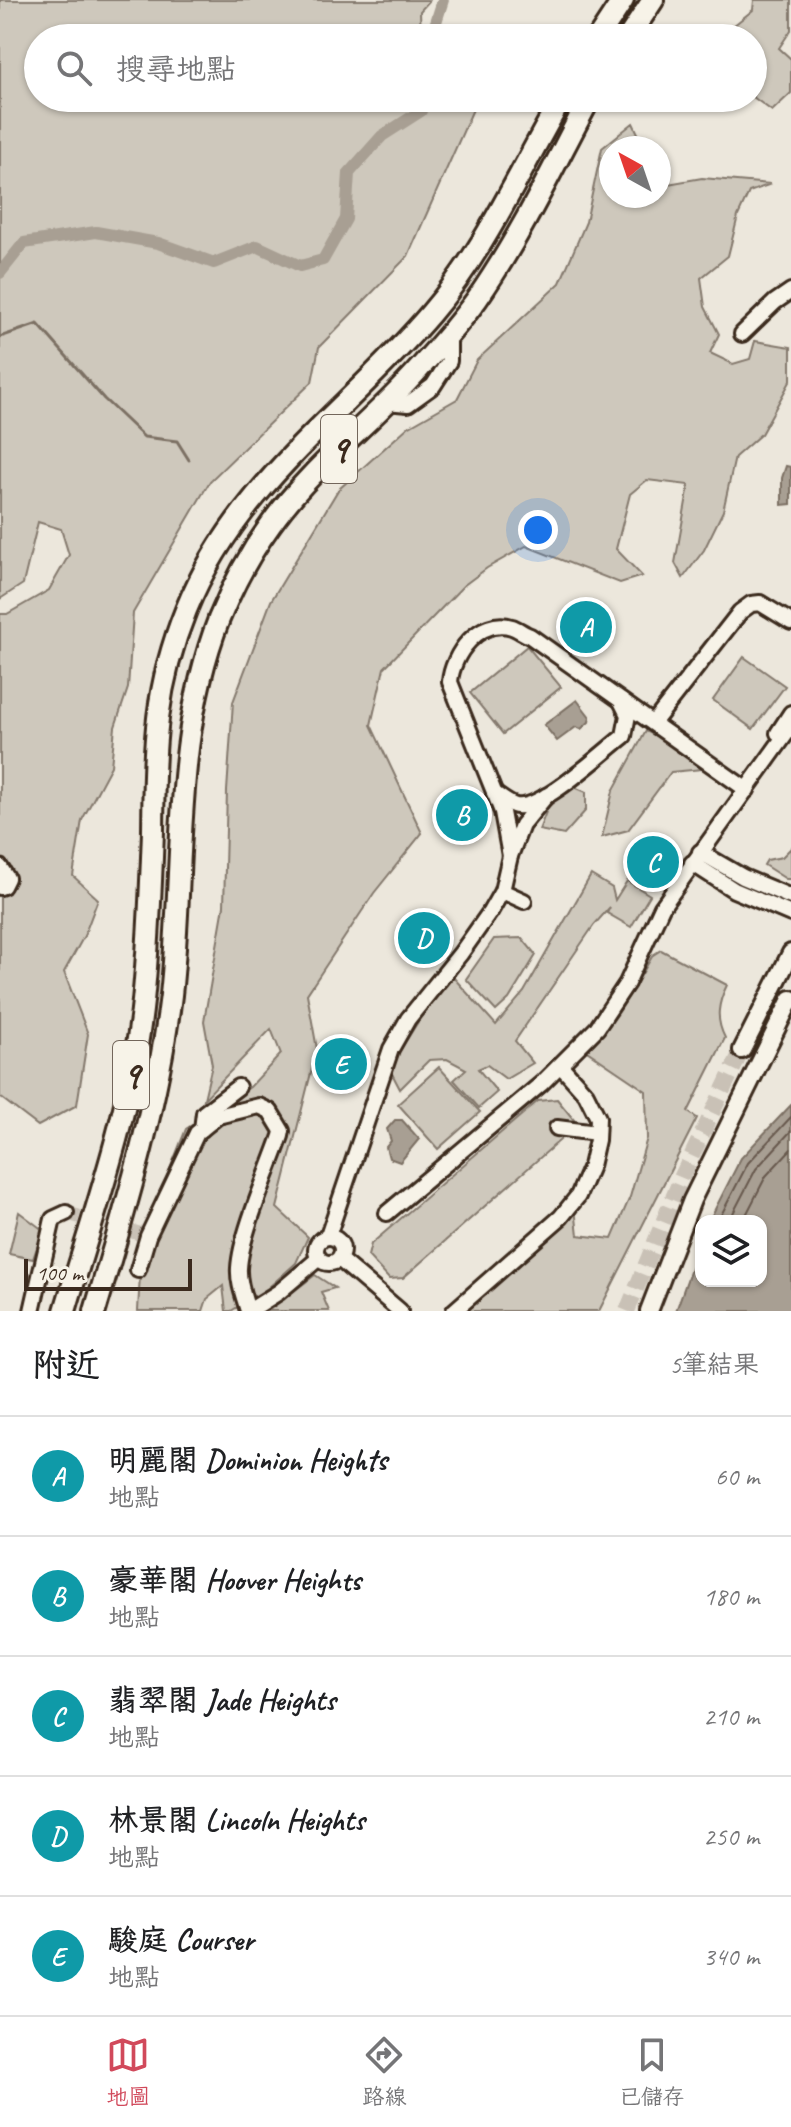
<!DOCTYPE html>
<html lang="zh-TW">
<head>
<meta charset="utf-8">
<style>
  :root { --surface:#fff; --page:#f6f6f6; --text:#202124; --muted:#757577; --line:#e0e0e0; --accent:#d1495b }
  body { margin:0; font-family:Caveat,"LXGW WenKai TC",sans-serif; background:var(--page); color:var(--text) }
  .controls { position:absolute; right:24px; bottom:24px; display:grid; overflow:hidden; border-radius:16px; box-shadow:0 2px 6px #0004 }
  .controls button { width:72px; height:72px; display:grid; place-items:center; padding:0; border:0; border-bottom:2px solid var(--line); background:var(--surface); color:var(--text); font:40px sans-serif }
  .compass { position:absolute; left:599px; top:136px; width:72px; height:72px; border-radius:50%; background:var(--surface); box-shadow:0 2px 6px #0004; rotate:320deg }
  .scale { position:absolute; left:24px; bottom:20px; width:168px; box-sizing:border-box; padding-left:8px; border:4px solid #3b2a1e; border-top:0; font-size:22px; line-height:28px; white-space:nowrap; color:#3b2a1e; -webkit-text-stroke:6px #f7f3e8; paint-order:stroke }
  .you { position:absolute; left:538px; top:530px; width:28px; height:28px; margin:-20px; border:6px solid #fff; border-radius:50%; background:#1a73e8; box-shadow:0 0 0 12px #1a73e833 }
  .badge { display:grid; place-items:center; width:52px; height:52px; border-radius:50%; background:var(--accent); color:#fff; font-size:26px; font-weight:700 }
  .pin { position:absolute; translate:-50% -50%; border:4px solid #fff; box-shadow:0 2px 8px #0006 }
  .list { margin:0; padding:0; list-style:none }
  h2 { display:flex; justify-content:space-between; align-items:center; height:104px; margin:0; padding:0 32px; font-size:34px }
  h2 small { font-size:26px; font-weight:400; color:var(--muted) }
  .list li { display:grid; grid-template-columns:52px 1fr auto; gap:24px; align-items:center; box-sizing:border-box; height:120px; padding:0 32px; border-top:2px solid var(--line) }
  .list b { display:block; font-size:30px; white-space:nowrap }
  .list p { margin:0; font-size:26px; white-space:nowrap; color:var(--muted) }
  .list em { font-size:26px; font-style:normal; color:var(--muted) }
  .icon { flex:none; width:44px; height:44px; fill:none; stroke:currentColor; stroke-width:2; stroke-linecap:round; stroke-linejoin:round }
  .map { position:relative; flex:none; width:791px; height:1311px; overflow:hidden }
  .search { position:absolute; background:var(--surface); box-shadow:0 2px 6px #0004; left:24px; right:24px; top:24px; height:88px; display:flex; align-items:center; gap:20px; box-sizing:border-box; padding:0 28px; border-radius:44px; color:var(--muted); font-size:30px }
  .sheet { height:704px; background:var(--surface) }
  nav { display:flex; justify-content:space-around; align-items:center; box-sizing:border-box; height:112px; border-top:2px solid var(--line); background:var(--surface); font-size:22px; color:var(--muted) }
  nav a { display:grid; justify-items:center; gap:4px }
  nav .on { color:var(--accent) }
  .map>svg:first-child { display:block }
  .green { fill:#cec8bc; stroke:#84796d; stroke-width:2 }
  .water { fill:#a89f93; stroke:#7c7064; stroke-width:2 }
  .lines { fill:none; stroke-linecap:round; stroke-linejoin:round }
  .shore { stroke:#67594d; stroke-width:2 }
  .stream { stroke:#7c7064; stroke-width:3 }
  .canal { stroke:#a89f93; stroke-width:12 }
  .minor-tunnel { stroke:#c9c1b6; stroke-width:14; stroke-dasharray:14 7; stroke-linecap:butt }
  .major-tunnel { stroke:#c9c1b6; stroke-width:16; stroke-dasharray:16 8; stroke-linecap:butt }
  .minor-casing { stroke:#3b2a1e; stroke-width:20 }
  .major-casing { stroke:#3b2a1e; stroke-width:22 }
  .highway-casing { stroke:#3b2a1e; stroke-width:26 }
  .minor { stroke:#f7f3e8; stroke-width:14 }
  .major { stroke:#f7f3e8; stroke-width:16 }
  .highway { stroke:#f7f3e8; stroke-width:20 }
  .labels { text-anchor:middle; stroke-width:7; stroke-linejoin:round; paint-order:stroke }
  .shield { fill:#f7f3e8; stroke:#73665b; stroke-width:2 }
  .shield-label { font-size:38px; font-weight:bold; fill:#3b2a1e }
</style>
</head>
<body>
<div class="map">
<svg width="791" height="1311" viewBox="0 0 791 1311">
  <rect width="100%" height="100%" fill="#ece7dc"/>
  <filter id="ink" filterUnits="userSpaceOnUse"><feTurbulence type="fractalNoise" baseFrequency=".0125" numOctaves="2"/><feDisplacementMap in="SourceGraphic" scale="16" xChannelSelector="R" yChannelSelector="G"/><feConvolveMatrix kernelMatrix="1 2 1 2 8 2 1 2 1" color-interpolation-filters="sRGB"/></filter>
  <g filter="url(#ink)">
    <g class="green">
      <polygon points="0,0 430,0 420,11 421,38 38,38 38,98 478,98 408,256 319,347 312,382 210,481 133,613 128,688 115,727 111,766 82,820 73,876 98,899 84,936 64,972 88,1034 77,1105 38,1126 0,1097 0,614 7,614 49,590 69,555 61,529 38,522 23,584 0,599"/>
      <polygon points="754,0 791,0 791,30 779,48 791,59 791,93 772,111 753,97 753,38 718,38 753,10"/>
      <polygon points="633,123 645,148 611,148 611,196 659,196 659,171 668,184 702,178 771,184 749,192 738,216 728,256 701,278 705,307 719,334 710,353 733,364 750,359 755,341 791,347 791,380 761,434 735,457 723,511 704,550 683,578 675,563 689,485 647,480 630,494 616,549 642,576 620,583 526,546 487,568 463,586 384,668 371,725 422,833 374,893 307,994 317,1049 277,1208 308,1237 296,1263 268,1288 231,1311 226,1311 223,1286 207,1299 203,1311 138,1311 141,1256 158,1199 186,1129 250,1087 281,1054 271,1029 204,1099 212,1065 204,1021 224,906 227,791 233,702 271,601 338,490 408,427 457,399 477,360 560,283 586,222 602,148"/>
      <polygon points="527,646 561,687 503,734 470,693"/>
      <polygon points="744,657 785,686 753,729 713,700"/>
      <polygon points="646,731 692,754 703,769 671,772 628,830 602,837 613,791"/>
      <polygon points="572,786 586,792 586,810 564,835 539,830 548,807"/>
      <polygon points="791,848 791,879 786,879 764,865 767,860 782,857"/>
      <polygon points="591,875 612,888 615,900 627,881 650,895 631,927 607,913 610,907 594,925 515,1041 533,1063 506,1079 487,1065 478,1069 497,1092 479,1108 454,1080 466,1069 447,1059 429,1060 400,1089 389,1068 431,1001 453,977 496,1025 524,992"/>
      <polygon points="522,938 536,955 509,999 496,1011 466,979 494,939"/>
      <path d="M661 950 727 985C718 1003 715 1019 725 1038L688 1112 697 1118 599 1311H466L549 1239 575 1208 578 1235 612 1239 630 1197 647 1138 646 1091 587 1051C615 1024 633 989 653 955Z"/>
      <polygon points="439,1067 480,1112 438,1149 398,1104"/>
      <polygon points="557,1099 574,1120 567,1134 403,1278 389,1279 368,1256 371,1244 538,1101"/>
      <polygon points="19,1212 43,1230 33,1259 9,1254"/>
      <polygon points="315,1275 335,1288 321,1292 329,1311 268,1311"/>
    </g>
    <g class="water">
      <polygon points="786,466 791,467 791,504 782,505 782,478"/>
      <polygon points="577,700 590,717 589,722 581,729 576,727 557,741 544,725"/>
      <polygon points="791,1105 791,1311 676,1311 701,1241 701,1281 761,1281 761,1221 709,1221 741,1158"/>
      <polygon points="395,1120 402,1120 419,1139 400,1162 389,1158 386,1147 391,1141 387,1129"/>
    </g>
    <g class="lines">
      <g class="shore">
        <polyline points="718,1221 748,1163 791,1117"/>
        <polyline points="729,1221 756,1169 791,1131"/>
        <polyline points="743,1221 766,1176 791,1149"/>
      </g>
      <polyline class="stream" points="0,337 38,324 104,399 144,437 177,441 189,460"/>
      <g class="canal">
        <polyline points="431,38 443,0"/>
        <polyline points="0,273 24,243 96,232 158,243 214,263 257,246 300,266 323,260 346,219 349,173 382,136 421,111 422,98"/>
      </g>
      <polyline class="minor-tunnel" points="66,1213 148,1236"/>
      <polyline class="major-tunnel" points="627,1311 682,1176 742,1050"/>
      <g class="minor-casing">
        <g id="minor">
          <polyline points="742,334 775,302 791,291"/>
          <polyline points="386,402 408,404 433,386 449,361 449,334"/>
          <polyline points="654,722 740,612 751,604 760,603 791,622"/>
          <polyline points="778,733 791,713"/>
          <path d="M494 793C500 797 508 804 516 806 541 811 603 752 624 736L628 715 621 701"/>
          <polyline points="700,852 743,877 791,897"/>
          <path d="M510 856 502 812 450 682C452 655 479 617 512 627 518 629 524 634 530 636L747 790"/>
          <polyline points="692,863 734,890 791,914"/>
          <polyline points="0,867 7,878 3,886 0,887"/>
          <polyline points="502,891 524,901"/>
          <polyline points="557,1128 597,1133"/>
          <polyline points="202,1129 204,1113 238,1087"/>
          <polyline points="387,1213 541,1084 597,1028 627,983 662,907 791,727"/>
          <polyline points="328,1236 391,1049 408,1019 461,953 490,912 502,891 510,856 522,825 546,796"/>
          <circle cx="329" cy="1250" r="13"/>
          <polyline points="339,1259 400,1311"/>
          <path d="M138 1270 148 1236 197 1133 218 1116 259 1106 270 1111 282 1131 281 1136C269 1171 241 1233 239 1268 238 1283 244 1297 248 1311"/>
          <polyline points="32,1311 53,1219 66,1213"/>
          <polyline points="249,1311 279,1292 319,1258"/>
          <polyline points="454,1311 561,1217 578,1196 591,1166 597,1140 598,1118 586,1094 561,1066"/>
        </g>
      </g>
      <g class="major-casing">
        <g id="major">
          <polyline points="742,1050 791,953"/>
          <polyline points="649,1311 692,1200 791,999"/>
        </g>
      </g>
      <g class="highway-casing">
        <g id="highway">
          <polyline points="598,38 623,0"/>
          <polyline points="628,38 653,0"/>
          <path d="M65 1311C95 1210 132 1107 143 1001 149 945 151 887 153 831 154 748 154 689 186 610 237 483 346 413 431 313 486 249 520 170 562 98"/>
          <path d="M95 1311C126 1207 158 1103 171 995 185 868 172 740 219 619 232 587 250 553 271 524 314 463 377 419 425 362 443 342 461 321 477 299 521 236 554 165 590 98"/>
        </g>
      </g>
      <use href="#minor" class="minor"/>
      <use href="#major" class="major"/>
      <use href="#highway" class="highway"/>
    </g>
  </g>
  <g class="labels">
    <g class="shield">
      <rect x="321" y="415" width="36" height="68" rx="6"/>
      <rect x="113" y="1041" width="36" height="68" rx="6"/>
    </g>
    <g class="shield-label">
      <text x="339" y="462">9</text>
      <text x="131" y="1088">9</text>
    </g>
  </g>
</svg>
<div class="controls">
<button><svg class="icon" aria-label="layers" viewBox="0 0 24 24"><path d="M12 4l9 5-9 5-9-5zM3 14l9 5 9-5"/></svg></button>
</div>
<svg class="compass" viewBox="-18 -18 36 36"><path d="M0-13l5 13h-10z" fill="#e53935"/><path d="M0 13l5-13h-10z" fill="#757577"/></svg>
<div class="scale">100 m</div>
<div class="you"></div>
<div class="pin badge" style="left:586px;top:627px;background:#0f9aa8">A</div>
<div class="pin badge" style="left:462px;top:815px;background:#0f9aa8">B</div>
<div class="pin badge" style="left:653px;top:862px;background:#0f9aa8">C</div>
<div class="pin badge" style="left:424px;top:938px;background:#0f9aa8">D</div>
<div class="pin badge" style="left:341px;top:1064px;background:#0f9aa8">E</div>
<div class="search"><svg class="icon" aria-label="search" viewBox="0 0 24 24"><circle cx="10" cy="10" r="6"/><path d="M15 15l6 6"/></svg>搜尋地點</div>
</div>
<section class="sheet">
<h2>附近<small>5筆結果</small></h2>
<ul class="list">
<li><span class="badge" style="background:#0f9aa8">A</span><div><b>明麗閣 Dominion Heights</b><p>地點</p></div><em>60 m</em></li>
<li><span class="badge" style="background:#0f9aa8">B</span><div><b>豪華閣 Hoover Heights</b><p>地點</p></div><em>180 m</em></li>
<li><span class="badge" style="background:#0f9aa8">C</span><div><b>翡翠閣 Jade Heights</b><p>地點</p></div><em>210 m</em></li>
<li><span class="badge" style="background:#0f9aa8">D</span><div><b>林景閣 Lincoln Heights</b><p>地點</p></div><em>250 m</em></li>
<li><span class="badge" style="background:#0f9aa8">E</span><div><b>駿庭 Courser</b><p>地點</p></div><em>340 m</em></li>
</ul>
</section>
<nav>
<a class="on"><svg class="icon" aria-label="map" viewBox="0 0 24 24"><path d="M3 6l6-2 6 2 6-2v14l-6 2-6-2-6 2zM9 4v14M15 6v14"/></svg>地圖</a>
<a><svg class="icon" aria-label="directions" viewBox="0 0 24 24"><path d="M12 3l9 9-9 9-9-9zM9 14v-3h6M13 9l2 2-2 2"/></svg>路線</a>
<a><svg class="icon" aria-label="saved" viewBox="0 0 24 24"><path d="M7 4h10v16l-5-4-5 4z"/></svg>已儲存</a>
</nav>
</body>
</html>
